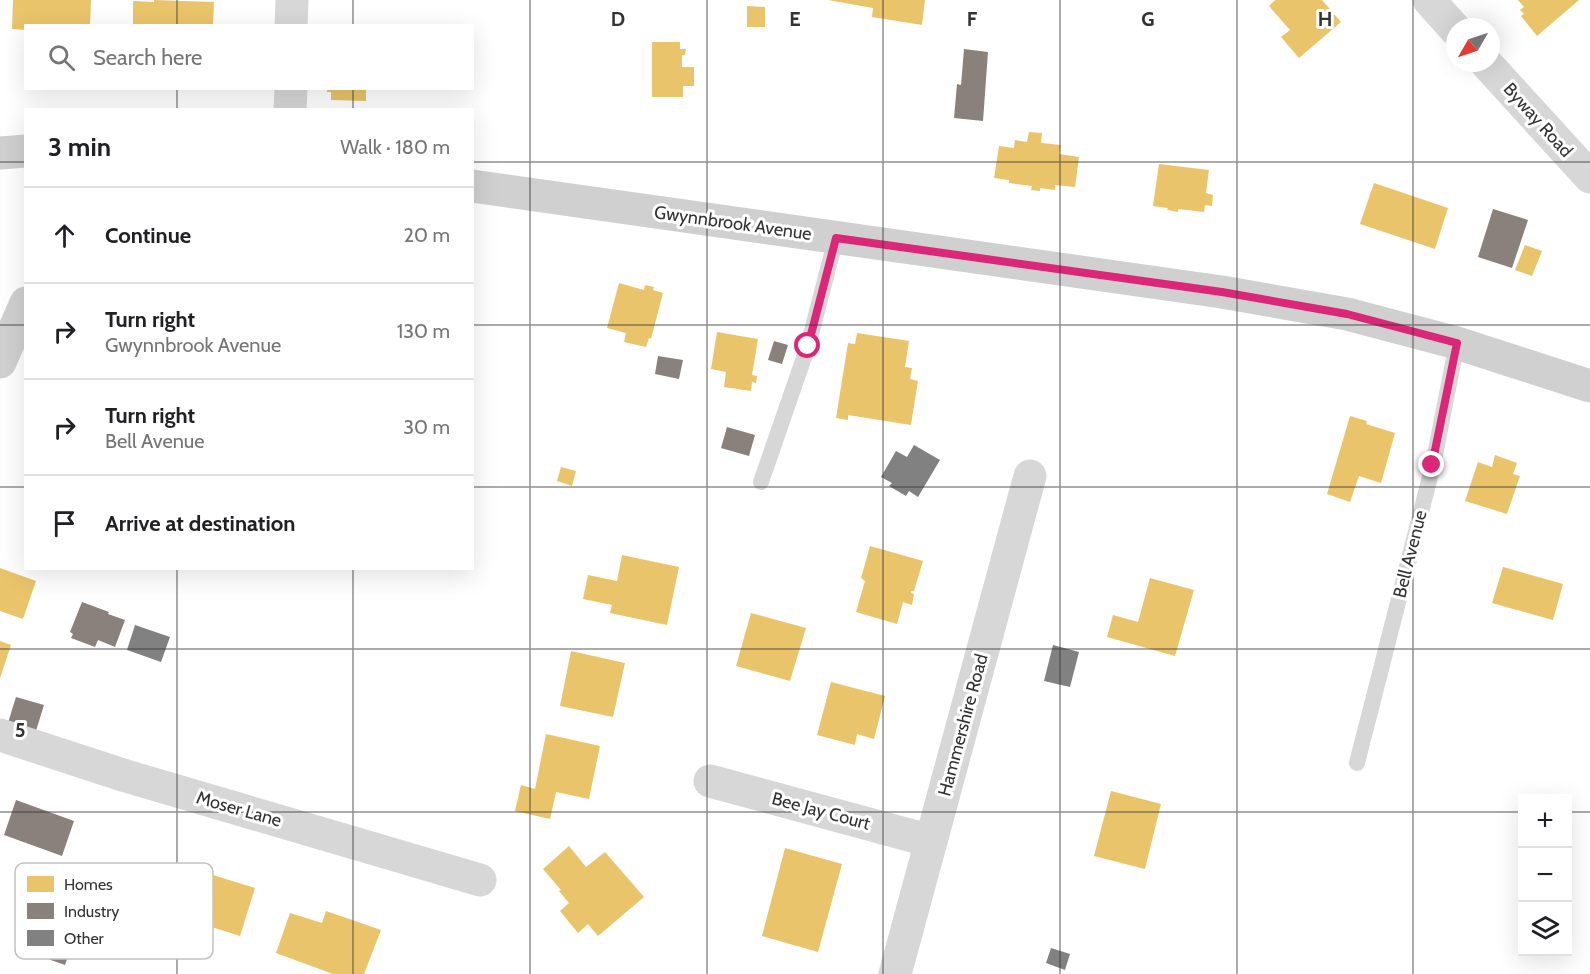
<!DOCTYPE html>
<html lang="en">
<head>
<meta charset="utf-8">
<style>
  :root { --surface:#fff; --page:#f2f2f2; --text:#202124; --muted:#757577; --line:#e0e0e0 }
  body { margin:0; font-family:Cabin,sans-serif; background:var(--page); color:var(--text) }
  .controls { position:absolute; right:18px; bottom:18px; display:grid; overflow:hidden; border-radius:0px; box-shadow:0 6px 24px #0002 }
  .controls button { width:54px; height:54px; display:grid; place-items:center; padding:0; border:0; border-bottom:2px solid var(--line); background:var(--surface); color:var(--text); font:30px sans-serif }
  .compass { position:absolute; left:1446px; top:18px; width:54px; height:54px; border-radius:50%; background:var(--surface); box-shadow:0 6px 24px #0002; rotate:231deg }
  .stop { position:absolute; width:18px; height:18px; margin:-14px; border:4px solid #db2777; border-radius:50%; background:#fff }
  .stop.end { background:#db2777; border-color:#fff; box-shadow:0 2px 6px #0008 }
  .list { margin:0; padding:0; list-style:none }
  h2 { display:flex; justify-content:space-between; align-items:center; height:78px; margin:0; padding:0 24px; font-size:26px }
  h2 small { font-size:20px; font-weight:400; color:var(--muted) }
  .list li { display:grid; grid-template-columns:39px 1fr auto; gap:18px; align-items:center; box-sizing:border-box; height:96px; padding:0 24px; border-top:2px solid var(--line) }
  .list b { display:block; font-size:22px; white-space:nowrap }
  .list p { margin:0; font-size:20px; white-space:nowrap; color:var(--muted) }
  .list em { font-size:20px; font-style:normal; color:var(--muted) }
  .icon { flex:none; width:33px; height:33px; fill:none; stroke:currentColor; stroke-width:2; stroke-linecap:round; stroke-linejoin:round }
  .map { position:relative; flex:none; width:1590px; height:974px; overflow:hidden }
  .search { position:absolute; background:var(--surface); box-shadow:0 6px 24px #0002; left:24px; top:24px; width:450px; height:66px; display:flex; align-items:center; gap:15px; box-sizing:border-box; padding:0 21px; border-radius:0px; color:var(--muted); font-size:22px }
  .panel { position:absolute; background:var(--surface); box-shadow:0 6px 24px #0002; left:24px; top:108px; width:450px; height:462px; border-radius:0px }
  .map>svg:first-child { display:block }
  .homes { fill:#e9c46a }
  .industry { fill:#8a817c }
  .building { fill:#818181 }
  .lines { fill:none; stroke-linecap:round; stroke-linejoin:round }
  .lane { stroke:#d7d7d7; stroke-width:16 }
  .street { stroke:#d7d7d7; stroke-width:33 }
  .secondary { stroke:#d0d0d0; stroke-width:33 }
  .route { stroke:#db2777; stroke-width:8 }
  .grid { fill:none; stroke:#333; stroke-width:1.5; stroke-opacity:0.55 }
  .labels { text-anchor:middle; stroke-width:6; stroke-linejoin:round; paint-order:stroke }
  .street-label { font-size:18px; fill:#333; stroke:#fff }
  .key { fill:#fff; stroke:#c2c2c2; stroke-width:1.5 }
  .key-label { font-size:16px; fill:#333 }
  .grid-label { font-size:20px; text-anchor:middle; font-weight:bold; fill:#333; stroke:#fff; stroke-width:6; stroke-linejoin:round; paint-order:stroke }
</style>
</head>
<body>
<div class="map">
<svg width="1590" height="974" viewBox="0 0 1590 974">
  <rect width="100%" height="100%" fill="#fff"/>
  <g class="homes">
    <polygon points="13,0 91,0 90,26 26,26 26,30 12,29"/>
    <polygon points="154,0 214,2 213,26 133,26 133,1 154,2"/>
    <polygon points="828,0 925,0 922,25 872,17 873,8"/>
    <polygon points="1275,0 1322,0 1341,22 1299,58 1281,37 1290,30 1269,6"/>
    <polygon points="1518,0 1579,0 1537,36 1521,16 1524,14 1520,10 1524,7"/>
    <polygon points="747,6 765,7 765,27 747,27"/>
    <polygon points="652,42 680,42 680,49 686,49 685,55 682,55 682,67 694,67 694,86 683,86 683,97 652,97"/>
    <polygon points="327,88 366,88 366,101 331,100 331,92 327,92"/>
    <polygon points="1029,132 1042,133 1041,143 1061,145 1059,154 1079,157 1075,187 1055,185 1055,190 1040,188 1040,191 1031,190 1032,186 1009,183 1009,180 994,178 999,146 1014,148 1015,140 1027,142"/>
    <polygon points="1159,164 1209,170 1206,193 1213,195 1212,206 1205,205 1204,212 1178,209 1178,212 1167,210 1168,208 1153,206"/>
    <polygon points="1374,183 1448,208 1435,249 1360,224"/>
    <polygon points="1525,245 1542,251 1532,276 1515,270"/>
    <polygon points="619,283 644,290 645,285 654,287 653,290 663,293 651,339 649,338 646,347 624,342 626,333 607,328"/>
    <polygon points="717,332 758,339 752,375 757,376 756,383 752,382 751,391 724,387 726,372 711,369"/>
    <polygon points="857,333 909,341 905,367 912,368 910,379 918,381 911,425 848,415 848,420 836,418 848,343 855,344"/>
    <polygon points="1350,416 1367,421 1366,424 1395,433 1381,483 1359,476 1350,502 1327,494"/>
    <polygon points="1495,455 1517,463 1513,474 1520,476 1507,514 1465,501 1478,462 1492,467"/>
    <polygon points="561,467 576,471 572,486 557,481"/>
    <polygon points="870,546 923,561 914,591 911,591 911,593 914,594 912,605 903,602 897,624 856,612 865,581 861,578"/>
    <polygon points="622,555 679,567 667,625 610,613 612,605 583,599 588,575 617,581"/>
    <polygon points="1503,567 1563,584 1553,620 1492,603"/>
    <polygon points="0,568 36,581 23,619 0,611"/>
    <polygon points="1150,578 1194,590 1175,656 1107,637 1113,615 1138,622"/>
    <polygon points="751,613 806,628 790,681 736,666"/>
    <polygon points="0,641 11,645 0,678"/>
    <polygon points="571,651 625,663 613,717 560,706"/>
    <polygon points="831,682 885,696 874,739 857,734 855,745 817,735"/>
    <polygon points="546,734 600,746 589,799 556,792 550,819 515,811 521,785 535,789"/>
    <polygon points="1111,791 1161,804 1145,869 1094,856"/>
    <polygon points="569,846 586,867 605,852 644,897 598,936 588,924 578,933 560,911 569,903 559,891 561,890 543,869"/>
    <polygon points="785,848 842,864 818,952 762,936"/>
    <polygon points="213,875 255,888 240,936 199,923"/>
    <polygon points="326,911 381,930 364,974 333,974 276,953 290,913 322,923"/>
  </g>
  <g class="industry">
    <polygon points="964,49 988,52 983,121 954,118 957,84 961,85"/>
    <polygon points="1493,209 1528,220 1512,268 1478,257"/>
    <polygon points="774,341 788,345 782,364 768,360"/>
    <polygon points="658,356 683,360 679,379 655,374"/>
    <polygon points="727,427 755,435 749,456 721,448"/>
    <polygon points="82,602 109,612 108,614 125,620 115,647 98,640 95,647 71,638 73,634 70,632"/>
    <polygon points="16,697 44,705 35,734 7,726"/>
    <polygon points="16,800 74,821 62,856 4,835"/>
    <polygon points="43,919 77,931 65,965 31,953"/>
  </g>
  <g class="building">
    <polygon points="914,445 940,460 918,497 909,491 906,496 889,486 892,483 881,477 896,451 907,457"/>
    <polygon points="135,625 170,637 161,662 127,650"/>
    <polygon points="1053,645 1079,652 1070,687 1044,681"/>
    <polygon points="1051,948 1070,954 1065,970 1046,963"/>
  </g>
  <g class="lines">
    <g class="lane">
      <polyline points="761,482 808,346 836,238"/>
      <polyline points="1357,763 1433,465 1457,343"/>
    </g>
    <g class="street">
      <polyline points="1429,0 1455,29"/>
      <polyline points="291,26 292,0"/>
      <polyline points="1486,63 1590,177"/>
      <polyline points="290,110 291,88"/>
      <polyline points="0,735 126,776 480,880"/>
      <polyline points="710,781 931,841"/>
      <polyline points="895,974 1030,476"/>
    </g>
    <g class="secondary">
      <polyline points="0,153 26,151"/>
      <polyline points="472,186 1222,292 1347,314 1457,343 1590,386"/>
      <polyline points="0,362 26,303"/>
    </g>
  </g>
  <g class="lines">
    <polyline class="route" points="808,346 836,238 1222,292 1347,314 1457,343 1432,465"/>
  </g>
  <path class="grid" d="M177 0V26M353 0V26M530 0V974M707 0V974M883 0V974M1060 0V974M1237 0V974M1413 0V974M177 88V110M353 88V110M0 162H26M472 162H1590M0 325H26M472 325H1590M0 487H26M472 487H1590M177 568V974M353 568V974M0 649H1590M0 812H1522M1568 812H1590"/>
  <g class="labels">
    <g class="street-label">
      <text transform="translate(1538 120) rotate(48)" y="6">Byway Road</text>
      <text transform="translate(733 223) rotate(8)" y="6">Gwynnbrook Avenue</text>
      <text transform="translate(1410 554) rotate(-76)" y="6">Bell Avenue</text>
      <text transform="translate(963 725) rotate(-75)" y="6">Hammershire Road</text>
      <text transform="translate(239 809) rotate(16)" y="6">Moser Lane</text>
      <text transform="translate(821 811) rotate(15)" y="6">Bee Jay Court</text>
    </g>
  </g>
  <rect x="15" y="863" width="198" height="96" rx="9" class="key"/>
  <rect x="27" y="876" width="27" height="16" fill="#e9c46a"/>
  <rect x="27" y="903" width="27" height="16" fill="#8a817c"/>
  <rect x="27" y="930" width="27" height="16" fill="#818181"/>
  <g class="key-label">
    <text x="64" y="890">Homes</text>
    <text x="64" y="917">Industry</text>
    <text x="64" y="944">Other</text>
  </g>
  <g class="grid-label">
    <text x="618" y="26">D</text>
    <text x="795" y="26">E</text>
    <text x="972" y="26">F</text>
    <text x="1148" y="26">G</text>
    <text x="1325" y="26">H</text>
    <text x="20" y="737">5</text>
  </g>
</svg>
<div class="controls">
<button>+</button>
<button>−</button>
<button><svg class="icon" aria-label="layers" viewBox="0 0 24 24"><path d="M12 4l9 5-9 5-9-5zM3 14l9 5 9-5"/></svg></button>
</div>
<svg class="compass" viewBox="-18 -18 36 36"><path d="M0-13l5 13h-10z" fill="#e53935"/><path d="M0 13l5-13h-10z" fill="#757577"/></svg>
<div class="stop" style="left:808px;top:346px"></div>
<div class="stop end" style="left:1432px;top:465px"></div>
<div class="search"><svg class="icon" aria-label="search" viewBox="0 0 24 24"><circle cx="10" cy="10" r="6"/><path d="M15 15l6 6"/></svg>Search here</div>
<section class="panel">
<h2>3 min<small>Walk · 180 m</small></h2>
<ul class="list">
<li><svg class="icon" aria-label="ahead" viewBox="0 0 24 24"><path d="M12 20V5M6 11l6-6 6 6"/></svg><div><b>Continue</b></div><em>20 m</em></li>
<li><svg class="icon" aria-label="right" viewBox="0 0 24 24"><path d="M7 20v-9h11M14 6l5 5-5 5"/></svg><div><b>Turn right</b><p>Gwynnbrook Avenue</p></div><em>130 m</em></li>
<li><svg class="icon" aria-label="right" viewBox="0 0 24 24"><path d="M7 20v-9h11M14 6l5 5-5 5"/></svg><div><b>Turn right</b><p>Bell Avenue</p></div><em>30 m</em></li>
<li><svg class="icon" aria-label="arrive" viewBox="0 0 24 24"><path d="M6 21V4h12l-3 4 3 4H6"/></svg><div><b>Arrive at destination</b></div></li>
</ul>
</section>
</div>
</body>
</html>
